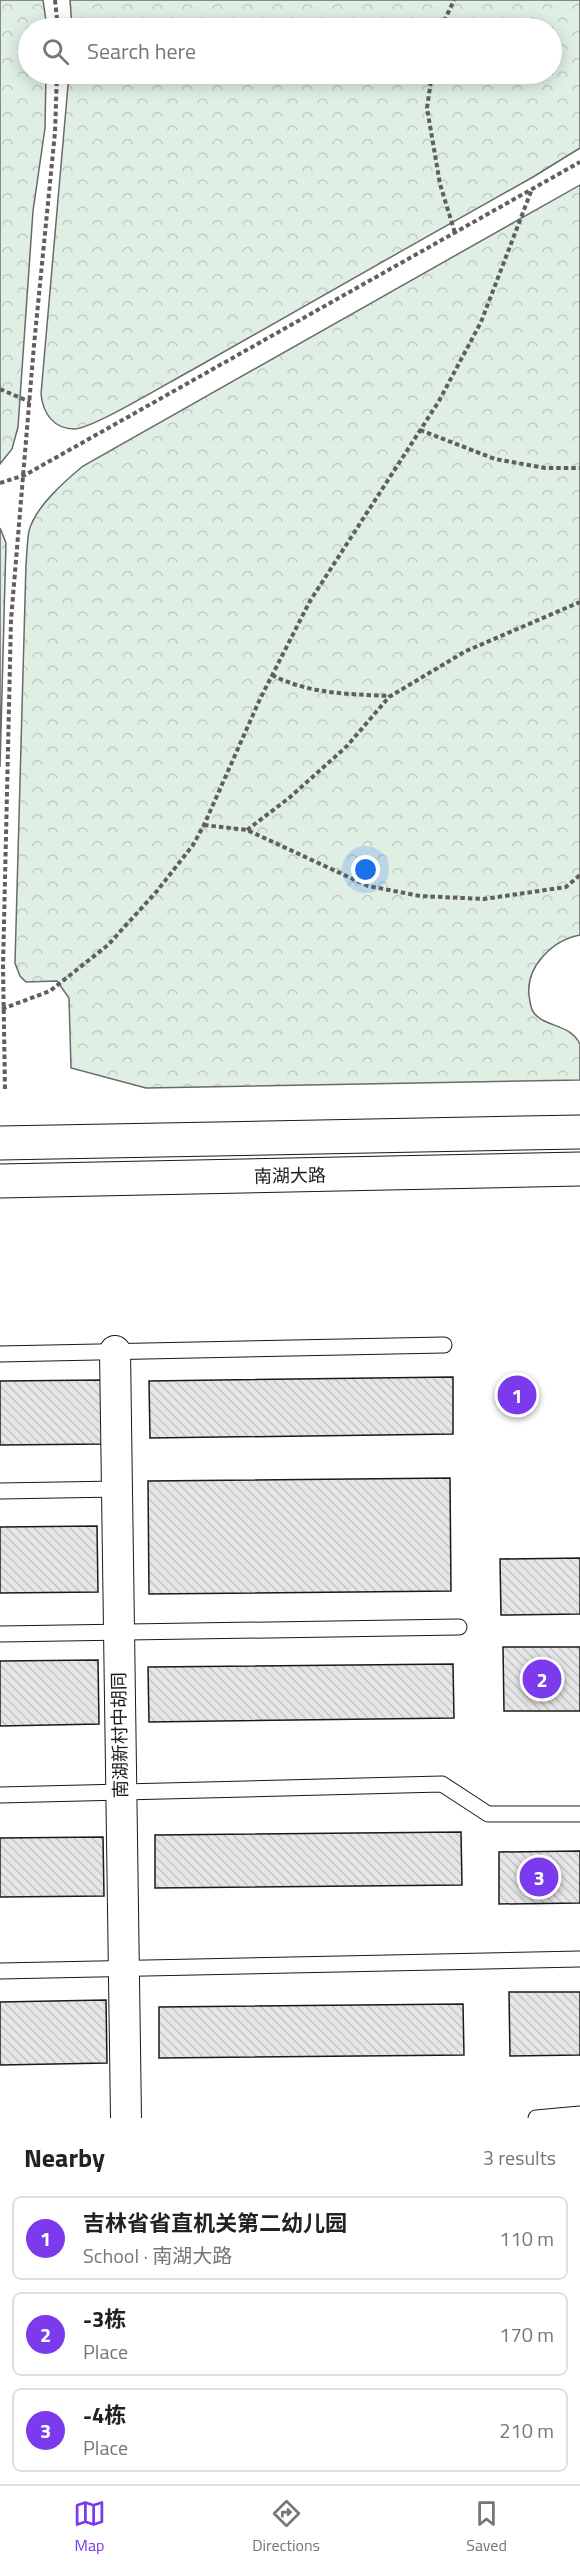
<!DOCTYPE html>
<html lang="en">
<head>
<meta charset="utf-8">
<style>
  :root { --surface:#fff; --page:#f2f2f2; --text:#222; --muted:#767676; --line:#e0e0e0; --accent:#7c3aed }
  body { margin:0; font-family:"Titillium Web","Noto Sans SC",sans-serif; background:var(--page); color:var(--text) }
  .you { position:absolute; left:366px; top:870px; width:21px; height:21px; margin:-15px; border:4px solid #fff; border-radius:50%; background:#1a73e8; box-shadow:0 0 0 9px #1a73e833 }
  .badge { display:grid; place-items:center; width:39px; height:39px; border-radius:50%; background:var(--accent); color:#fff; font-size:20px; font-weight:700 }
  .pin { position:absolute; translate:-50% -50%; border:3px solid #fff; box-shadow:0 2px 6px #0006 }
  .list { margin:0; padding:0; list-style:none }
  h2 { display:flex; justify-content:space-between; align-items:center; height:78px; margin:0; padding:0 24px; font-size:26px }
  h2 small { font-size:20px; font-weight:400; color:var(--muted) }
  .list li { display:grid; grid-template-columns:39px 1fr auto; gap:18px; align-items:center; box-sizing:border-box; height:84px; margin:0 12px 12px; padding:0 12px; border:2px solid var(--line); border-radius:9px }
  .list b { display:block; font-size:22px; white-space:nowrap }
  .list p { margin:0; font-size:20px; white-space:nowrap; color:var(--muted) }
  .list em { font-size:20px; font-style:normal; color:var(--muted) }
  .icon { flex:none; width:33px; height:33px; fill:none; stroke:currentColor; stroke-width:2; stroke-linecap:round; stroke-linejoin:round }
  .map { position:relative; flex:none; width:580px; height:2118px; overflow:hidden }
  .search { position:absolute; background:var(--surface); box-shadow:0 3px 15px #0003; left:18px; right:18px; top:18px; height:66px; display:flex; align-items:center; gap:15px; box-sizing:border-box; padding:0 21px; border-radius:33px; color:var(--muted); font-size:22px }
  .sheet { height:366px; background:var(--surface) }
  nav { display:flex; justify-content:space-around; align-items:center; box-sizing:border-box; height:84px; border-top:2px solid var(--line); background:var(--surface); font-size:16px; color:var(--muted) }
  nav a { display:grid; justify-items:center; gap:3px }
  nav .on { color:var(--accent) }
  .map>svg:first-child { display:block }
  .forest { fill:url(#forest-crowns); stroke:#6a6a6a; stroke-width:1.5 }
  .building { fill:url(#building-back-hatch); stroke:#1a1a1a; stroke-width:1.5 }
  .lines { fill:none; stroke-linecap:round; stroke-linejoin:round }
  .lane-casing { stroke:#1a1a1a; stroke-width:17 }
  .street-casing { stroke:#1a1a1a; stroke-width:32 }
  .primary-casing { stroke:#1a1a1a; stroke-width:35 }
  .path { stroke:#5f5f5f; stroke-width:4; stroke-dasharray:4.5 3; stroke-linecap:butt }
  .lane { stroke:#fff; stroke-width:15 }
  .street { stroke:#fff; stroke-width:30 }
  .primary { stroke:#fff; stroke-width:33 }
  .labels { text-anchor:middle; stroke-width:4.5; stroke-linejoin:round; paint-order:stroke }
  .street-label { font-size:18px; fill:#1a1a1a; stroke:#fff }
</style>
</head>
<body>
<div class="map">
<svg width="580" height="2118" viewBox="0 0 580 2118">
  <defs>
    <pattern id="forest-crowns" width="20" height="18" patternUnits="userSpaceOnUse" patternTransform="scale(1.5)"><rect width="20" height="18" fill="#e0efe3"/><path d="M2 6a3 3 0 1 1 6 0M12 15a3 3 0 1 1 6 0" fill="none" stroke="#c0ccc2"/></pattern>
    <pattern id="building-back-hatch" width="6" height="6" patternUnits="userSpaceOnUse" patternTransform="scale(1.5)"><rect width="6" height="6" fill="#e6e6e6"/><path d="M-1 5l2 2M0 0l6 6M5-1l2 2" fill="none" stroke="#c5c5c5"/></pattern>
  </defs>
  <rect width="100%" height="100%" fill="#fff"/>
  <g class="forest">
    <polygon points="0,0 43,0 47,28 28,28 28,74 46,74 45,128 33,211 18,427 12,449 0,464"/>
    <path d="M70 0H580V148L533 177C419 241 306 305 192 370 171 381 94 428 75 429 53 429 43 413 41 394L69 74H552V28H72Z"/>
    <path d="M580 185V935C553 940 526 966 529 995 530 1001 530 1008 534 1013 546 1028 569 1023 580 1044V1080L146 1088 71 1068 69 998 57 981 26 982 20 976 15 963 26 564C27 554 27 542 29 531 35 507 65 481 83 466Z"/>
    <polygon points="0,528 6,543 0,767"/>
  </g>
  <g class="building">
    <polygon points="453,1377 453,1434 150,1438 149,1381"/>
    <polygon points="104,1380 105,1444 0,1445 0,1381"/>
    <polygon points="450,1478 451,1591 149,1594 148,1481"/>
    <polygon points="97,1526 98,1592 0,1593 0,1527"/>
    <polygon points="580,1558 580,1614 501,1615 500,1559"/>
    <polygon points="503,1647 580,1647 580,1711 504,1711"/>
    <polygon points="98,1660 99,1724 0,1726 0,1661"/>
    <polygon points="453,1664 454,1718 149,1722 148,1667"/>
    <polygon points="461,1832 462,1885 155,1888 155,1835"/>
    <polygon points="103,1837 104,1896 0,1897 0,1838"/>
    <polygon points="580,1851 580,1903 499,1904 499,1852"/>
    <polygon points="509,1992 580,1992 580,2055 510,2056"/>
    <polygon points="106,2000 107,2063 0,2065 0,2002"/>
    <polygon points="463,2004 464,2055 159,2058 159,2007"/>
  </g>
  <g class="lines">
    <g class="lane-casing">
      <g id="lane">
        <polyline points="0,1354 444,1345"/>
        <polyline points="0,1491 117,1489"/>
        <polyline points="0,1634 459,1627"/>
        <polyline points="0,1795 442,1784 488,1814 580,1814"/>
        <polyline points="0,1971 580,1959"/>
        <polyline points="536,2118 580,2114"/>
      </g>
    </g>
    <g class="street-casing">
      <polyline id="street" points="115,1351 126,2118"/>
    </g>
    <g class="primary-casing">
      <g id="primary">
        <polyline points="0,1143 580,1132"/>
        <polyline points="0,1181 580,1169"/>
      </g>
    </g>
    <g class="path">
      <polyline points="55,0 58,28"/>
      <polyline points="441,28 454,0"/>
      <polyline points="432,74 427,108 440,184 455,233"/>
      <polyline points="0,389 30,402"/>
      <polyline points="420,430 495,459 545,468 580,468"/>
      <polyline points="0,483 25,475 580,162"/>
      <path d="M272 675C309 694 348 694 389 696"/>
      <polyline points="204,825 247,830 368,886 420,896 484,899 566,887 580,875"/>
      <polyline points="247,830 289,798 347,746 389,697 466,651 580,602"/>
      <polyline points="2,1009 50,991 108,945 157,891 193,845 204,825 260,699 310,601 439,401 481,322 532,189"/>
      <polyline points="5,1089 3,966 11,620 34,345 55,132 57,74"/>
    </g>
    <use href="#lane" class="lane"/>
    <use href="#street" class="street"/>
    <use href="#primary" class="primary"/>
  </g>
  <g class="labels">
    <g class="street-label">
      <text transform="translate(290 1176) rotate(-1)" y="6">南湖大路</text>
      <text transform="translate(120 1735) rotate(-91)" y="6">南湖新村中胡同</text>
    </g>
  </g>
</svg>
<div class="you"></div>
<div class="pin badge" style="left:517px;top:1395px">1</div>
<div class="pin badge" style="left:542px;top:1679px">2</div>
<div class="pin badge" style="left:539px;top:1877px">3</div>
<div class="search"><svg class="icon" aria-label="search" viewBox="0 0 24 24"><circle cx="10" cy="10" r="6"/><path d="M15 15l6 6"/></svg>Search here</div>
</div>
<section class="sheet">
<h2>Nearby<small>3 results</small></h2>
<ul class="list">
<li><span class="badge">1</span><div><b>吉林省省直机关第二幼儿园</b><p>School · 南湖大路</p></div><em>110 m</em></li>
<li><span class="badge">2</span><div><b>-3栋</b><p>Place</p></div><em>170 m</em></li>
<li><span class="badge">3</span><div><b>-4栋</b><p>Place</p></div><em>210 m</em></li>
</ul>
</section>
<nav>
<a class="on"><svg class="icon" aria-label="map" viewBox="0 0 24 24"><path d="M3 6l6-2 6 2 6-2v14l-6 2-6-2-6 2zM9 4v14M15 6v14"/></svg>Map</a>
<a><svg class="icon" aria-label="directions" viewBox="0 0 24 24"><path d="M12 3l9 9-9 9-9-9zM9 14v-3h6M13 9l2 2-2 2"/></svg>Directions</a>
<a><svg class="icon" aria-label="saved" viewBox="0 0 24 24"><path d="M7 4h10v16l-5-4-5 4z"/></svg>Saved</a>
</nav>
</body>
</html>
